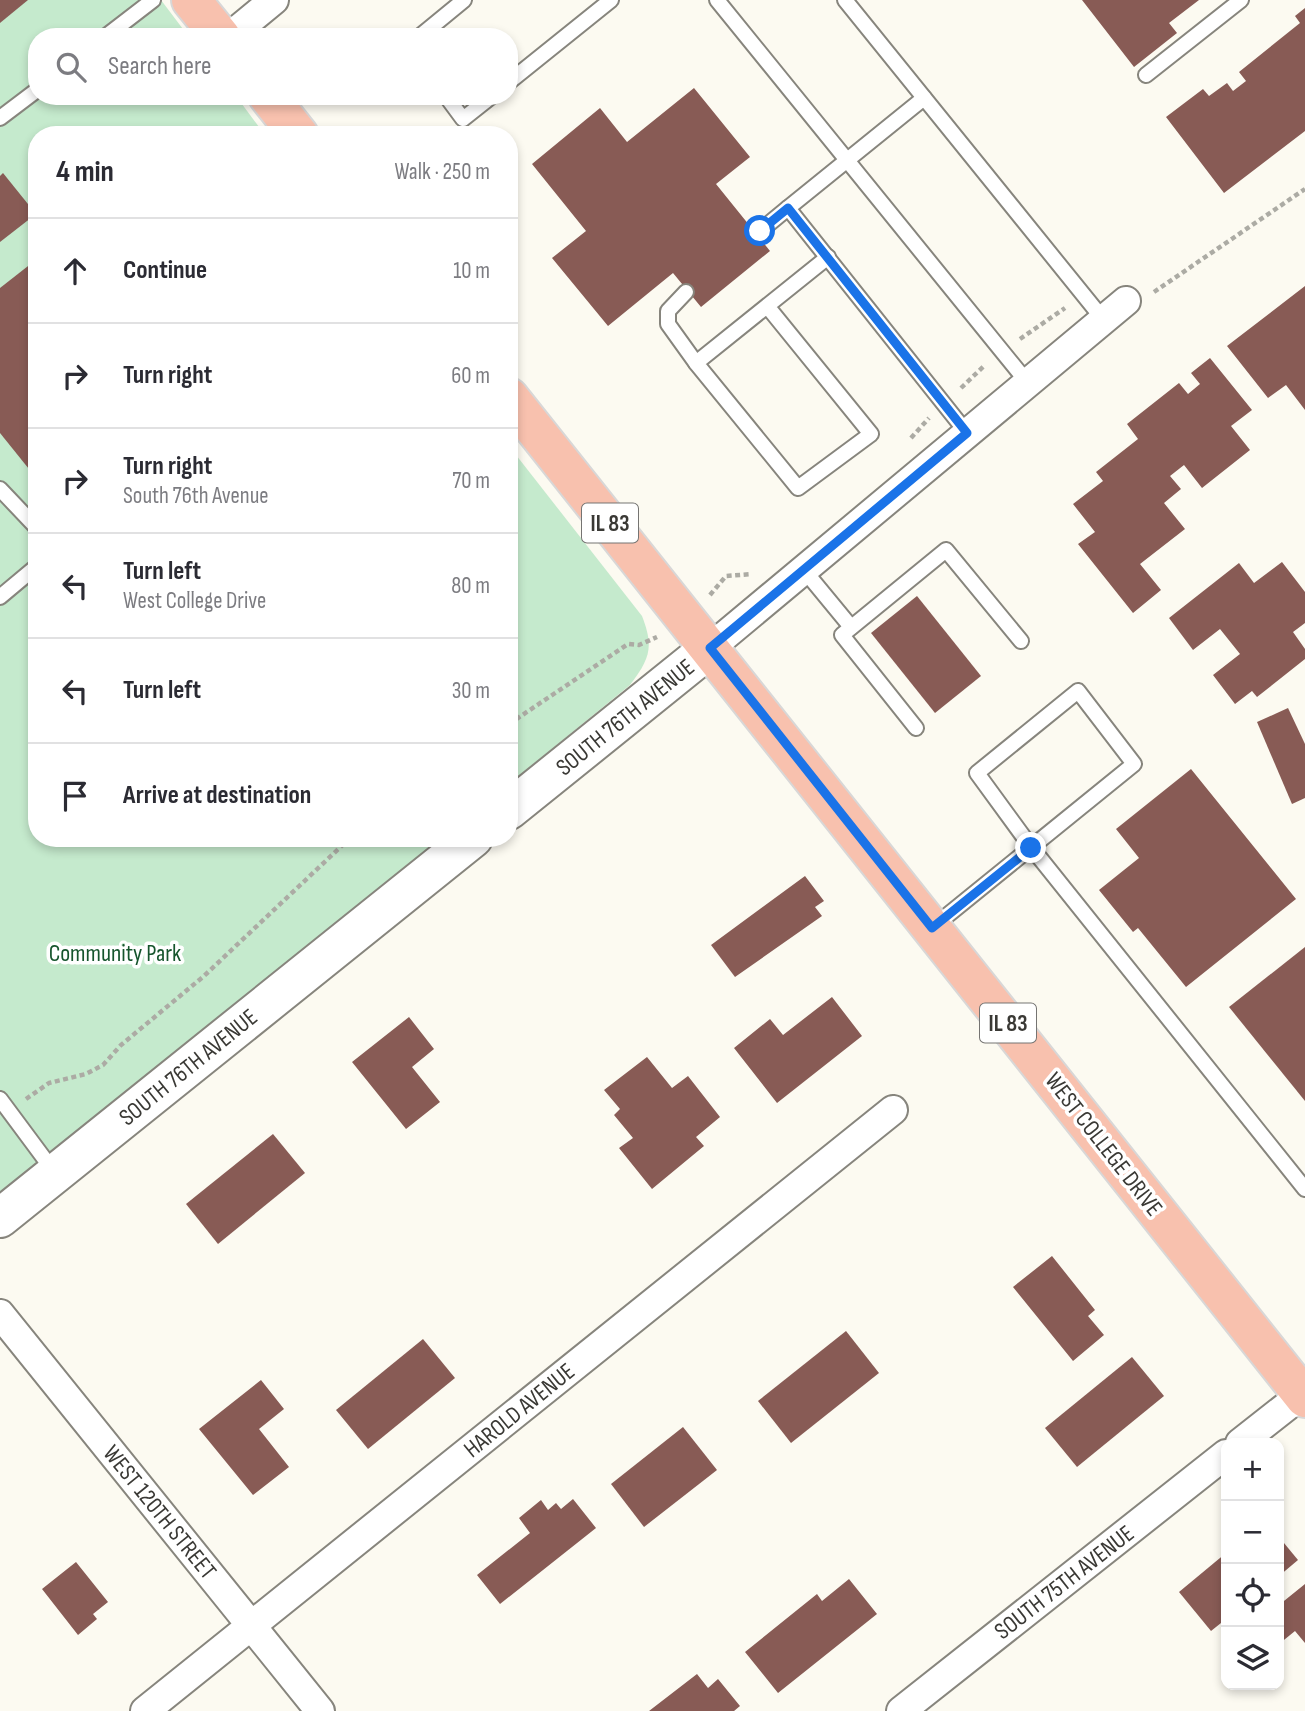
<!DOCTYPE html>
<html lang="en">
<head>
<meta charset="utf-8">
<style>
  :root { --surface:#fff; --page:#f2f2f3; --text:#2b2b33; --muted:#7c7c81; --line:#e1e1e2 }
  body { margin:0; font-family:"Sofia Sans Condensed",sans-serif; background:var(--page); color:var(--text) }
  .controls { position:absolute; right:21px; bottom:21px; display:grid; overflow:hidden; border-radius:14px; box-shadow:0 4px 10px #0003 }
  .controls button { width:63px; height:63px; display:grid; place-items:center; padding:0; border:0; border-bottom:2px solid var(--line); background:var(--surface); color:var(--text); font:35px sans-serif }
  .stop { position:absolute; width:21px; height:21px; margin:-16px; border:5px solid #1a73e8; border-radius:50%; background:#fff }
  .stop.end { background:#1a73e8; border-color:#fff; box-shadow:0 2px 7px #0008 }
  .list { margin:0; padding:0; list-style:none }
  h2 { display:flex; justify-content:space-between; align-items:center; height:91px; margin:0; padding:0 28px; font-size:30px }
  h2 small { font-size:23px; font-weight:400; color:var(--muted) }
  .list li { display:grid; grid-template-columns:46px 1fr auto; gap:21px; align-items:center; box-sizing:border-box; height:105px; padding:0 28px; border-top:2px solid var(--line) }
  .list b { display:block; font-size:26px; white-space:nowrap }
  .list p { margin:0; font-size:23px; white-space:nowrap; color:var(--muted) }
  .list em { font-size:23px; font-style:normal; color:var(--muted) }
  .icon { flex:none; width:38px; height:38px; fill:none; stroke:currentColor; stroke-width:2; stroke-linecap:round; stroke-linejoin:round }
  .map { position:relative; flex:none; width:1305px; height:1711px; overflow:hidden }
  .search { position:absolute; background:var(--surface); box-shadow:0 4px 10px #0003; left:28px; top:28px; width:490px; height:77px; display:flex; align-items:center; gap:18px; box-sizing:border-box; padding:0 24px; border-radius:28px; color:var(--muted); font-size:26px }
  .panel { position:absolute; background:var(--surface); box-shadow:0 4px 10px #0003; left:28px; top:126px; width:490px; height:721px; border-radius:28px }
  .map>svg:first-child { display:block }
  .green { fill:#c5eacd }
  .building { fill:#885b55 }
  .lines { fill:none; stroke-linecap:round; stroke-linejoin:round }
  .lane-casing { stroke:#87857d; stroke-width:18 }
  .street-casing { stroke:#87857d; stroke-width:32 }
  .secondary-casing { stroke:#87857d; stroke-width:42 }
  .primary-casing { stroke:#d8d7d7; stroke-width:42 }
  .path { stroke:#acaba4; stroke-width:4.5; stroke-dasharray:5 3.5; stroke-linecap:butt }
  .lane { stroke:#fff; stroke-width:14 }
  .street { stroke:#fff; stroke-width:28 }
  .secondary { stroke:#fff; stroke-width:38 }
  .primary { stroke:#f8c1ae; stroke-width:38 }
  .route { stroke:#1a73e8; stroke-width:9 }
  .labels { text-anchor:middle; stroke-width:7; stroke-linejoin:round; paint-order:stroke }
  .shield { fill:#fff; stroke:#757472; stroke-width:2 }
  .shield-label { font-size:23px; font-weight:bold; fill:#3a3935 }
  .street-label { font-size:24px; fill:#3a3935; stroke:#fff }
  .park-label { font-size:24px; fill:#16552d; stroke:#fff }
</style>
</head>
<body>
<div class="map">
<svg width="1305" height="1711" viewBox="0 0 1305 1711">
  <rect width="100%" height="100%" fill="#fcfaf1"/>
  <g class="green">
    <polygon points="0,0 161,0 189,37 37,37 37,96 236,96 265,135 37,135 37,838 441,838 0,1192"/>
    <path d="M509 446 642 616C654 647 650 659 630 685L509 784Z"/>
  </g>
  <g class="building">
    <polygon points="0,0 28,0 0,23"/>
    <polygon points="1082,0 1199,0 1169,23 1177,33 1134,67"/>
    <polygon points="1305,8 1305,131 1224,193 1166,117 1203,89 1209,96 1227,83 1233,91 1246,81 1239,72 1300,23 1295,16"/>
    <polygon points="694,88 750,157 716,184 770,251 701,307 673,273 608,326 552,258 586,231 532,164 600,108 627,142"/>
    <polygon points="3,173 36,214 0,242 0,176"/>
    <polygon points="37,259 37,479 0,433 0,288"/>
    <polygon points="1305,286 1305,410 1286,385 1268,398 1227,346"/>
    <polygon points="1210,358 1252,410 1231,426 1250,450 1202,488 1184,465 1170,476 1181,489 1164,503 1185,529 1140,564 1161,590 1133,613 1078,544 1095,532 1073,504 1103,481 1096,472 1138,439 1127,424 1179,383 1188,394 1200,384 1191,373"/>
    <polygon points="1282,562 1305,592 1305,623 1293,632 1305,649 1305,659 1257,697 1252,691 1235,704 1213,675 1240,654 1220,629 1193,650 1169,618 1239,563 1254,583"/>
    <polygon points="917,596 981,676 935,713 871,633"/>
    <polygon points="1288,708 1305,744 1305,798 1292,804 1257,722"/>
    <polygon points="1191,769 1296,899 1186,987 1138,928 1133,932 1099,890 1139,858 1116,829"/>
    <polygon points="805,876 824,901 815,907 822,916 735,977 711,945"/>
    <polygon points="1305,947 1305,1101 1229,1007"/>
    <polygon points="832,997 862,1036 777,1103 734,1048 770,1019 783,1035"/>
    <polygon points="409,1017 434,1049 412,1067 440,1102 406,1129 352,1062"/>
    <polygon points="647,1057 672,1088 688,1076 720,1117 696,1137 704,1146 652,1189 619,1148 633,1138 614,1115 620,1109 604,1090"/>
    <polygon points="273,1134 305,1173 218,1244 186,1204"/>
    <polygon points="1052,1256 1095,1310 1088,1316 1104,1335 1073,1361 1013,1287"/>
    <polygon points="846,1331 879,1373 791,1443 758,1401"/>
    <polygon points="423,1339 455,1378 368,1449 336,1410"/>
    <polygon points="1132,1357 1164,1396 1077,1467 1045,1428"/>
    <polygon points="261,1380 284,1409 259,1429 289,1467 253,1495 199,1429"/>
    <polygon points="683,1427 717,1470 644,1527 611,1484"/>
    <polygon points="573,1499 596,1528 500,1604 477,1575 530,1533 519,1518 541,1500 548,1510 556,1503 561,1509"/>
    <polygon points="1279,1537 1298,1560 1279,1576"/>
    <polygon points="1226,1553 1226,1619 1211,1631 1179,1592"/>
    <polygon points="76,1562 108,1602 93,1614 97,1619 78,1635 42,1589"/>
    <polygon points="849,1579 877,1614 778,1693 745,1652 817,1594 822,1601"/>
    <polygon points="1305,1584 1305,1643 1295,1631 1279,1644 1279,1605"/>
    <polygon points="697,1674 708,1688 718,1679 740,1706 734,1711 649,1711"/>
  </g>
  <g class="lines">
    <g class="lane-casing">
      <g id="lane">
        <polyline points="717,0 1027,382"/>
        <polyline points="845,0 1103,319"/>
        <polyline points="105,37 153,0"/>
        <polyline points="419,37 464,0"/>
        <polyline points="1146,75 1241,0"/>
        <polyline points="509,82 611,0"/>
        <polyline points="446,96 463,119 492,96"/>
        <polyline points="924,98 788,208 967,433"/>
        <polyline points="0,118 37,90"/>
        <polyline points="760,231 788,208"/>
        <polyline points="686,292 668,311 668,324 696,363"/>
        <polyline points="767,306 871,434 798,488 696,363 828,257"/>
        <polyline points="0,489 37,528"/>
        <polyline points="804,570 851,627"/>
        <polyline points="0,597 37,566"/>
        <polyline points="916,728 842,635 946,550 1021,641"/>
        <polyline points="933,927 1134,764 1078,691 977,773 1031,847 1305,1189"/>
        <polyline points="0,1099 55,1173"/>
      </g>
    </g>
    <g class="street-casing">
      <g id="street">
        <polyline points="229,37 274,0"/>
        <polyline points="710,648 1126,301"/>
        <polyline points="0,1314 320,1711"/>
        <polyline points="1240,1443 1305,1392"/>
        <polyline points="145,1711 893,1110"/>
        <polyline points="901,1711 1226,1454"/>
      </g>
    </g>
    <g class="secondary-casing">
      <g id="secondary">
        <polyline points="509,810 710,648"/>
        <polyline points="0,1218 473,838"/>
      </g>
    </g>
    <g class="primary-casing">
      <g id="primary">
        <polyline points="191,0 221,37"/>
        <polyline points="268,96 299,135"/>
        <polyline points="509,397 1305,1398"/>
      </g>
    </g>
    <g class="path">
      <polyline points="1154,292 1305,189"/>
      <polyline points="1020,339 1065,308"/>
      <polyline points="961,388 985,365"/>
      <polyline points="911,438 929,418"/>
      <polyline points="710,595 726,576 752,574"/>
      <polyline points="509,724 628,644 639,645 657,637"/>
      <polyline points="26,1099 49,1083 86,1074 103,1065 121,1045 204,976 350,838"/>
    </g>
    <use href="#lane" class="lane"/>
    <use href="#street" class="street"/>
    <use href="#secondary" class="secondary"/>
    <use href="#primary" class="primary"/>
  </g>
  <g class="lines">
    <polyline class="route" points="760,231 788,208 967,433 710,648 932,928 1031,848"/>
  </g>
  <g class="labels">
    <g class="shield">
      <rect x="582" y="503.5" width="56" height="39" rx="5"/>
      <rect x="980" y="1003.5" width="56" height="39" rx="5"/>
    </g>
    <g class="shield-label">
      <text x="610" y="531">IL 83</text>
      <text x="1008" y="1031">IL 83</text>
    </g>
    <g class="street-label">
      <text transform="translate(625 717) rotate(-39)" y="8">SOUTH 76TH AVENUE</text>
      <text transform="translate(188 1067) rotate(-39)" y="8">SOUTH 76TH AVENUE</text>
      <text transform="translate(1104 1144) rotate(52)" y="8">WEST COLLEGE DRIVE</text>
      <text transform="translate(519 1410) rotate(-39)" y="8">HAROLD AVENUE</text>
      <text transform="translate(160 1512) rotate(51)" y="8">WEST 120TH STREET</text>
      <text transform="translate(1064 1582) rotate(-38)" y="8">SOUTH 75TH AVENUE</text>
    </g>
    <g class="park-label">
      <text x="115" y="961">Community Park</text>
    </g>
  </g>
</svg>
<div class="controls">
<button>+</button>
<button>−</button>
<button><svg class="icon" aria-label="locate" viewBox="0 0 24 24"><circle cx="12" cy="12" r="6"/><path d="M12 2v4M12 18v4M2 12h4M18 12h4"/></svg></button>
<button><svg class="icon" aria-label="layers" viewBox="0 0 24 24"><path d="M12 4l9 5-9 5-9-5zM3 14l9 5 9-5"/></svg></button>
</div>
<div class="stop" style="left:760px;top:231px"></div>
<div class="stop end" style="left:1031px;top:848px"></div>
<div class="search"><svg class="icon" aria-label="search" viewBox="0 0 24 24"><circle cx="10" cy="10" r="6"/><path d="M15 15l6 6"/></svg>Search here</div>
<section class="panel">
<h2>4 min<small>Walk · 250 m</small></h2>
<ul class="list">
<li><svg class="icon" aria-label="ahead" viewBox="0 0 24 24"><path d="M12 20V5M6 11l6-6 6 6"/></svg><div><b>Continue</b></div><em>10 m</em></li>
<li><svg class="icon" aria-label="right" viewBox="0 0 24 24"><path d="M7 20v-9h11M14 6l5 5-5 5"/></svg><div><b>Turn right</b></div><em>60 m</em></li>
<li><svg class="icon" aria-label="right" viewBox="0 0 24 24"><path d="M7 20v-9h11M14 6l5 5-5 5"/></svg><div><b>Turn right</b><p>South 76th Avenue</p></div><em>70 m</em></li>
<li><svg class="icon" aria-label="left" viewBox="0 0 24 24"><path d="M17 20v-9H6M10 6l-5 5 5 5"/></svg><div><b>Turn left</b><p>West College Drive</p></div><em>80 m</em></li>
<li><svg class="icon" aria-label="left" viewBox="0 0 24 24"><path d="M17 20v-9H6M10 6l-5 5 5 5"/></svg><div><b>Turn left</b></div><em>30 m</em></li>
<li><svg class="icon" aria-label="arrive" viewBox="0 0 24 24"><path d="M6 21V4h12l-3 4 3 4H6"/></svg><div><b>Arrive at destination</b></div></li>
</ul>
</section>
</div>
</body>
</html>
